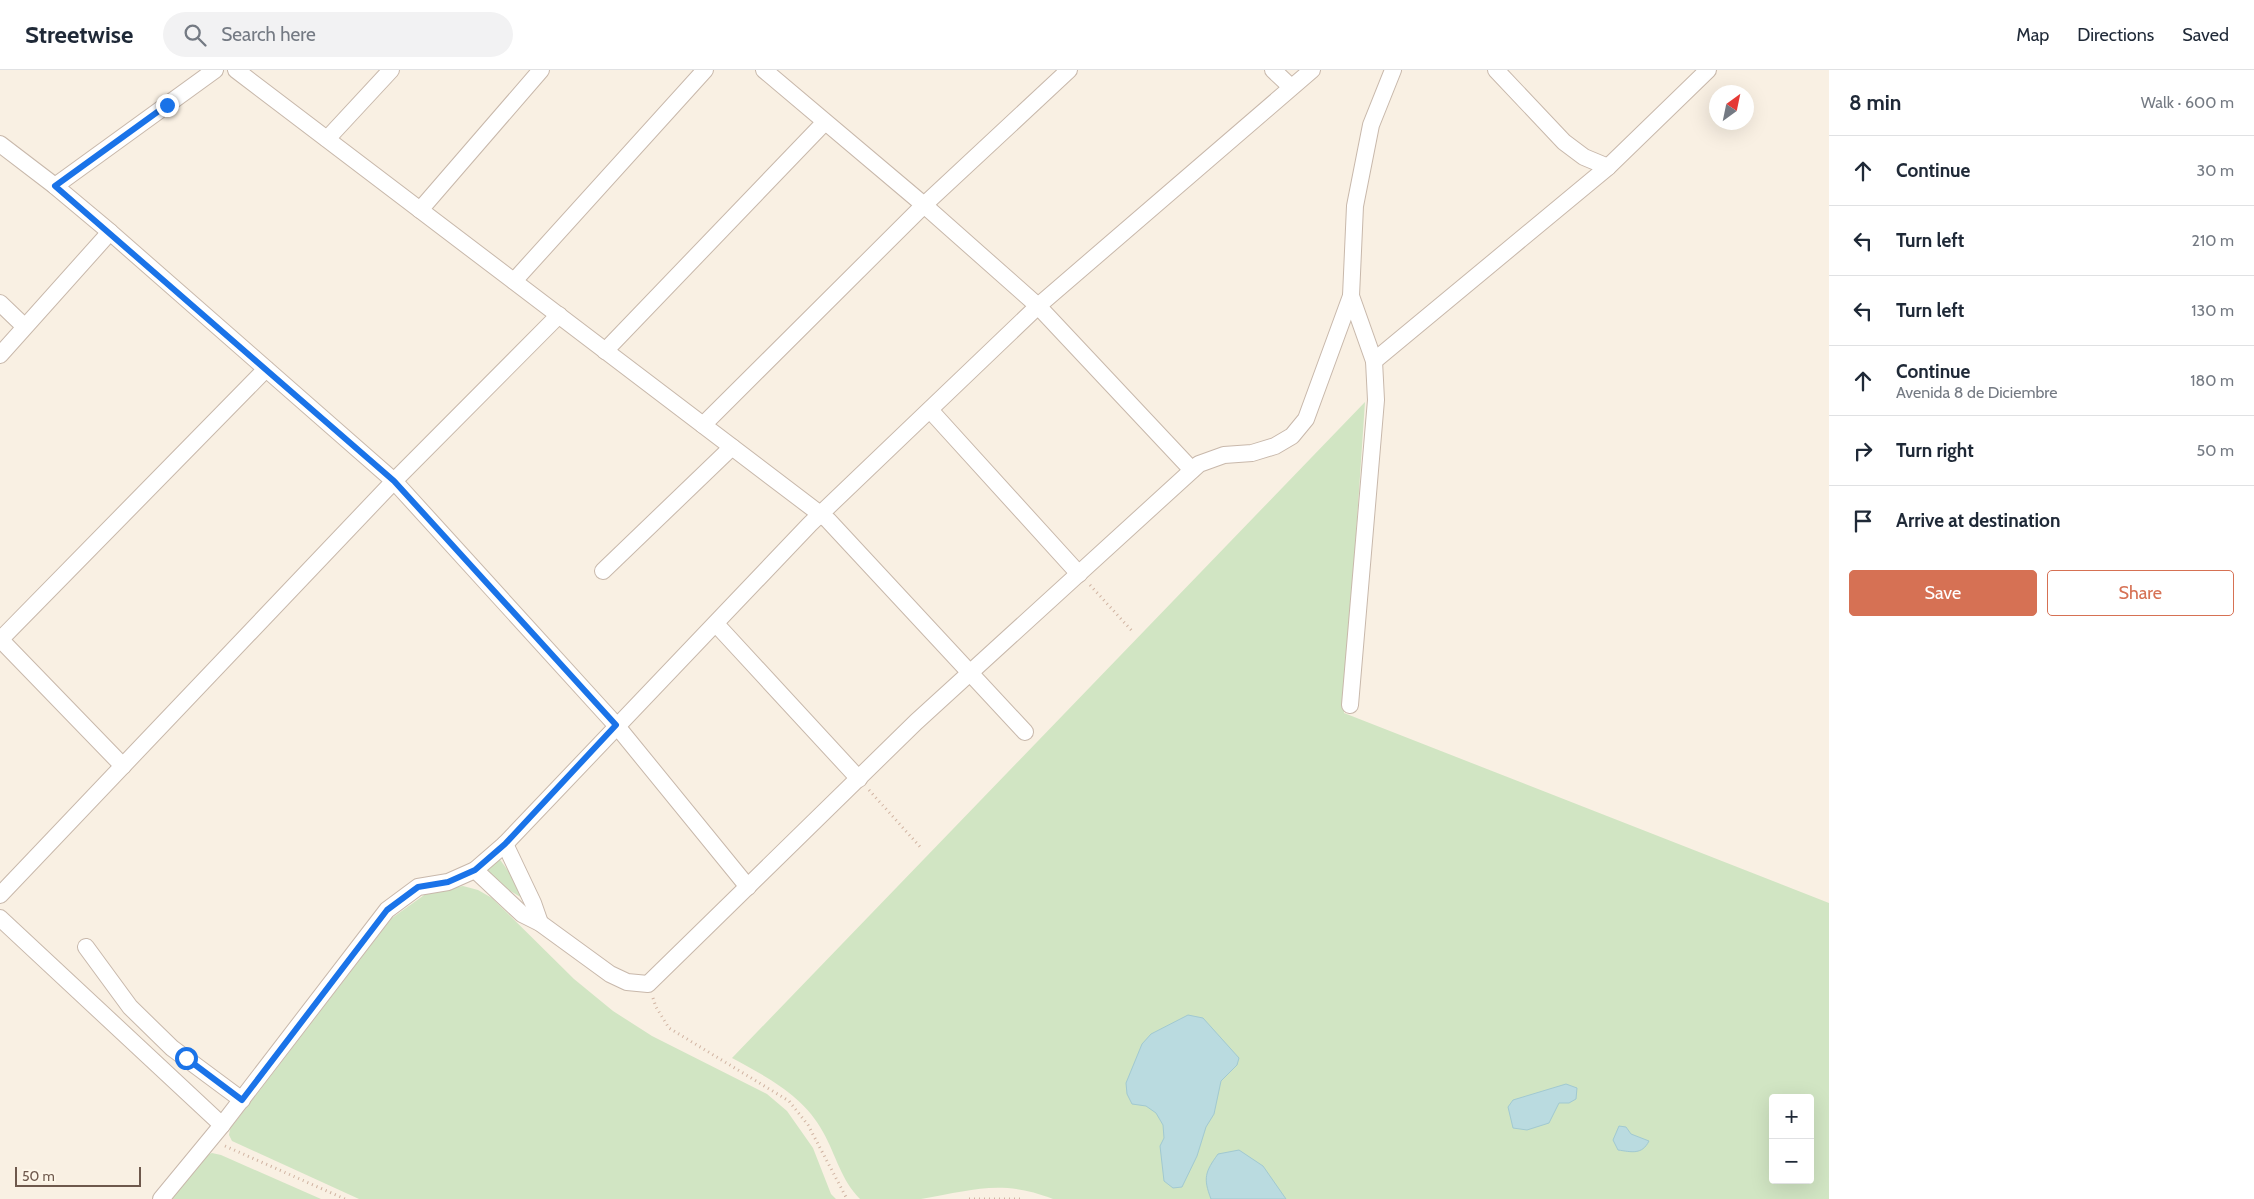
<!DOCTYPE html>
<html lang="en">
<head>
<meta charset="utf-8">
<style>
  :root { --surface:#fff; --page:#f2f2f3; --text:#1f2937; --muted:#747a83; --line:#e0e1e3; --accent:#d67154 }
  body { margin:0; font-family:Cabin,sans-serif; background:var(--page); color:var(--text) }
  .controls { position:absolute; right:15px; bottom:15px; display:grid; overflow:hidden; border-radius:5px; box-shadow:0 5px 20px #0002 }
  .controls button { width:45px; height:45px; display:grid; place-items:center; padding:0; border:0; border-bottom:1px solid var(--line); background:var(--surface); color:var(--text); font:25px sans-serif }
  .compass { position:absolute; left:1709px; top:15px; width:45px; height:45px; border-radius:50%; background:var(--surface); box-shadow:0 5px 20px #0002; rotate:33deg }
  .scale { position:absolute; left:15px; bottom:12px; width:126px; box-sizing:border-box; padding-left:5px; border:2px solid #6e584c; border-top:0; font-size:14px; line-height:18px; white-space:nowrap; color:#6e584c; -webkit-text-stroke:4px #fdf5e8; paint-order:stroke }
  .stop { position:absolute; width:15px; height:15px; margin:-11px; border:4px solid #1a73e8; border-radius:50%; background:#fff }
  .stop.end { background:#1a73e8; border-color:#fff; box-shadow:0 1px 5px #0008 }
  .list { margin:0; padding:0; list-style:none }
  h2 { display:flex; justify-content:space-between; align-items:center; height:65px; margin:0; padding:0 20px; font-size:21px }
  h2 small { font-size:16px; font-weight:400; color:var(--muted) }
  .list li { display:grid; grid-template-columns:32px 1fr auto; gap:15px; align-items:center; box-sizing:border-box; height:70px; padding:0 20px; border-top:1px solid var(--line) }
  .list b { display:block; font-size:19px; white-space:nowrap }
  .list p { margin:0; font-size:16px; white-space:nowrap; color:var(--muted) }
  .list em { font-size:16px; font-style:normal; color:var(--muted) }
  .actions { display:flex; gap:10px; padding:15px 20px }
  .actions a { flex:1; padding:11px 0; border:1px solid var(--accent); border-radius:5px; text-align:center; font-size:18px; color:var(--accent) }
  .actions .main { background:var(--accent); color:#fff }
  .icon { flex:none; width:28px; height:28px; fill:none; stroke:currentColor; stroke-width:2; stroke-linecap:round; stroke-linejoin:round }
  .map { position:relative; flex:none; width:1829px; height:1129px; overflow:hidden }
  header { display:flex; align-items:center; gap:30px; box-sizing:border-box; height:70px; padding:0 25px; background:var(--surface); border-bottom:1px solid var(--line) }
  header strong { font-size:24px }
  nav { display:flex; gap:28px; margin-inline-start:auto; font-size:18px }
  .search { width:350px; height:45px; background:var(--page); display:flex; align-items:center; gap:12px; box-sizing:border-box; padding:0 18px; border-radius:28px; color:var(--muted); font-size:19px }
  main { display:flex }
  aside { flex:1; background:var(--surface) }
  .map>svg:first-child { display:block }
  .green { fill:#d1e5c3; fill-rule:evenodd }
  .water { fill:#badbe0; stroke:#a1c9d1 }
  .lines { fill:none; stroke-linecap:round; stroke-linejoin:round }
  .minor-casing { stroke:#c8b8ab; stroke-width:18 }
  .path { stroke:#d0b3a1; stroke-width:3; stroke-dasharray:1 4; stroke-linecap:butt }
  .minor { stroke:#fff; stroke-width:16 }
  .route { stroke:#1a73e8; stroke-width:6 }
</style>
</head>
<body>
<header>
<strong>Streetwise</strong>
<div class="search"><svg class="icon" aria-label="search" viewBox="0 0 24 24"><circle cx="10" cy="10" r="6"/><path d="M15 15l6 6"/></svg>Search here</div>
<nav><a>Map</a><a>Directions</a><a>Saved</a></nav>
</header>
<main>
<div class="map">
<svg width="1829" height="1129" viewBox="0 0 1829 1129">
  <rect width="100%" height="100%" fill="#f9f0e3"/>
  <g class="green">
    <path d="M1365 332 1344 643 1829 833V1129H1053C1001 1109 974 1120 921 1129 902 1129 879 1129 860 1129 841 1110 836 1085 823 1062 804 1026 767 1007 732 988ZM1773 1028H1810V1110H1773Z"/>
    <polygon points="499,789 501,791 527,827 522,828 504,817 488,801 488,796"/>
    <polygon points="463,816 478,820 492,828 574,909 613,941 652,966 767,1024 787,1041 813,1078 831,1124 836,1129 359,1129 232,1071 229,1065 230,1059 392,848 427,823"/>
    <polygon points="212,1083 221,1085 321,1129 169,1129 206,1085"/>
  </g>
  <g class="water">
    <polygon points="1188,945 1203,948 1239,988 1237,995 1221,1011 1214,1044 1206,1057 1197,1086 1182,1117 1173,1118 1164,1111 1160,1076 1164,1068 1163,1055 1156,1043 1146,1036 1132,1034 1127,1024 1126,1013 1142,974 1151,964"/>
    <polygon points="1566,1014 1577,1018 1576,1029 1569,1033 1559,1033 1549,1053 1527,1060 1513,1058 1508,1037 1513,1030"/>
    <path d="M1619 1056 1626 1057 1631 1064 1649 1071C1642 1085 1632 1082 1618 1080L1613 1070Z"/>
    <path d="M1239 1080 1263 1096 1286 1129H1211C1203 1108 1205 1102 1218 1084Z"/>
  </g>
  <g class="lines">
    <g class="minor-casing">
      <g id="minor">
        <polyline points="236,0 828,450 1025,662"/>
        <polyline points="764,0 924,135 1038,236 1192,400"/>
        <polyline points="1273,0 1291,17"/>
        <polyline points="1496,0 1564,72 1584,87 1608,97"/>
        <polyline points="327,69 391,0"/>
        <polyline points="0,74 55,116 110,162 394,411 616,655 748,817"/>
        <polyline points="55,116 215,0"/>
        <polyline points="420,140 541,0"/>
        <polyline points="514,211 705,0"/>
        <polyline points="0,233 24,256"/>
        <polyline points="605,281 824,53"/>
        <polyline points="0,285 110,162"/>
        <polyline points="1374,291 1608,97 1708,0"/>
        <polyline points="930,340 1079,504"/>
        <polyline points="703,355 924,135 1069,0"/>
        <polyline points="603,501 732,377"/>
        <polyline points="716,554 859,709"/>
        <polyline points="0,569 123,696"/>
        <polyline points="0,570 266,299"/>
        <polyline points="1350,635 1376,330 1374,291 1351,226 1355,136 1371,55 1393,0"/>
        <polyline points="505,774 533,833 540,853"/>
        <polyline points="475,800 522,844 540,853 610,904 627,912 648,914 916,652 1199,394 1224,385 1252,383 1275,376 1292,366 1306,349 1351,226"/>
        <polyline points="0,825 394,411 559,245"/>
        <polyline points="0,848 222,1055"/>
        <polyline points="86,877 130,937 172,978 242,1030"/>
        <polyline points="161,1129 222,1055 387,840 418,817 448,812 475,800 505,774 810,454 1038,236 1312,0"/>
      </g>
    </g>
    <g class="path">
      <polyline points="1090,515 1133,562"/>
      <polyline points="869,720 922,779"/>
      <polyline points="653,928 656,937 669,958 789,1031 808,1055 847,1129"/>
      <polyline points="225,1076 345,1129"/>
      <polyline points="969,1129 1020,1129"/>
    </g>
    <use href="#minor" class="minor"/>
  </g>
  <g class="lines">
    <polyline class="route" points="167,35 55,116 394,411 616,655 505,774 475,800 448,812 418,817 387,840 242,1030 186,988"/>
  </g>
</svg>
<div class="controls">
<button>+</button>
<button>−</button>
</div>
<svg class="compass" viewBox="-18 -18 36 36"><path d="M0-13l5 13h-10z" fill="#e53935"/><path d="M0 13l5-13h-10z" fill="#747a83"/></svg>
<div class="scale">50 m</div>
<div class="stop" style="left:186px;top:988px"></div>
<div class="stop end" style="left:167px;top:35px"></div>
</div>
<aside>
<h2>8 min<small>Walk · 600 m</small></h2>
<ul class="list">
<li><svg class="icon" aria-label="ahead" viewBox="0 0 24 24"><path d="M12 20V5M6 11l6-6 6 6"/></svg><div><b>Continue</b></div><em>30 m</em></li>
<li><svg class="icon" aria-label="left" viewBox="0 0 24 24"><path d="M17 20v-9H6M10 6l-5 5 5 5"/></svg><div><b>Turn left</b></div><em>210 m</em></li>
<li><svg class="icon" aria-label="left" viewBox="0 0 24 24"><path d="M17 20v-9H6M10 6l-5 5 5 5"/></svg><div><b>Turn left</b></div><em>130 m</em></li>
<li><svg class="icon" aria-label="ahead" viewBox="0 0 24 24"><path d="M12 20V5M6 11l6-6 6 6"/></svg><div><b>Continue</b><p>Avenida 8 de Diciembre</p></div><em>180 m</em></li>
<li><svg class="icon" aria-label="right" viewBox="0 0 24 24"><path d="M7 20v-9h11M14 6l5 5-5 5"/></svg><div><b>Turn right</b></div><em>50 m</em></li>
<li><svg class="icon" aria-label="arrive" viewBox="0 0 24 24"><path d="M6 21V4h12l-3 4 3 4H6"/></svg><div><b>Arrive at destination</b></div></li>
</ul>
<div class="actions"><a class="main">Save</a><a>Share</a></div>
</aside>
</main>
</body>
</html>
